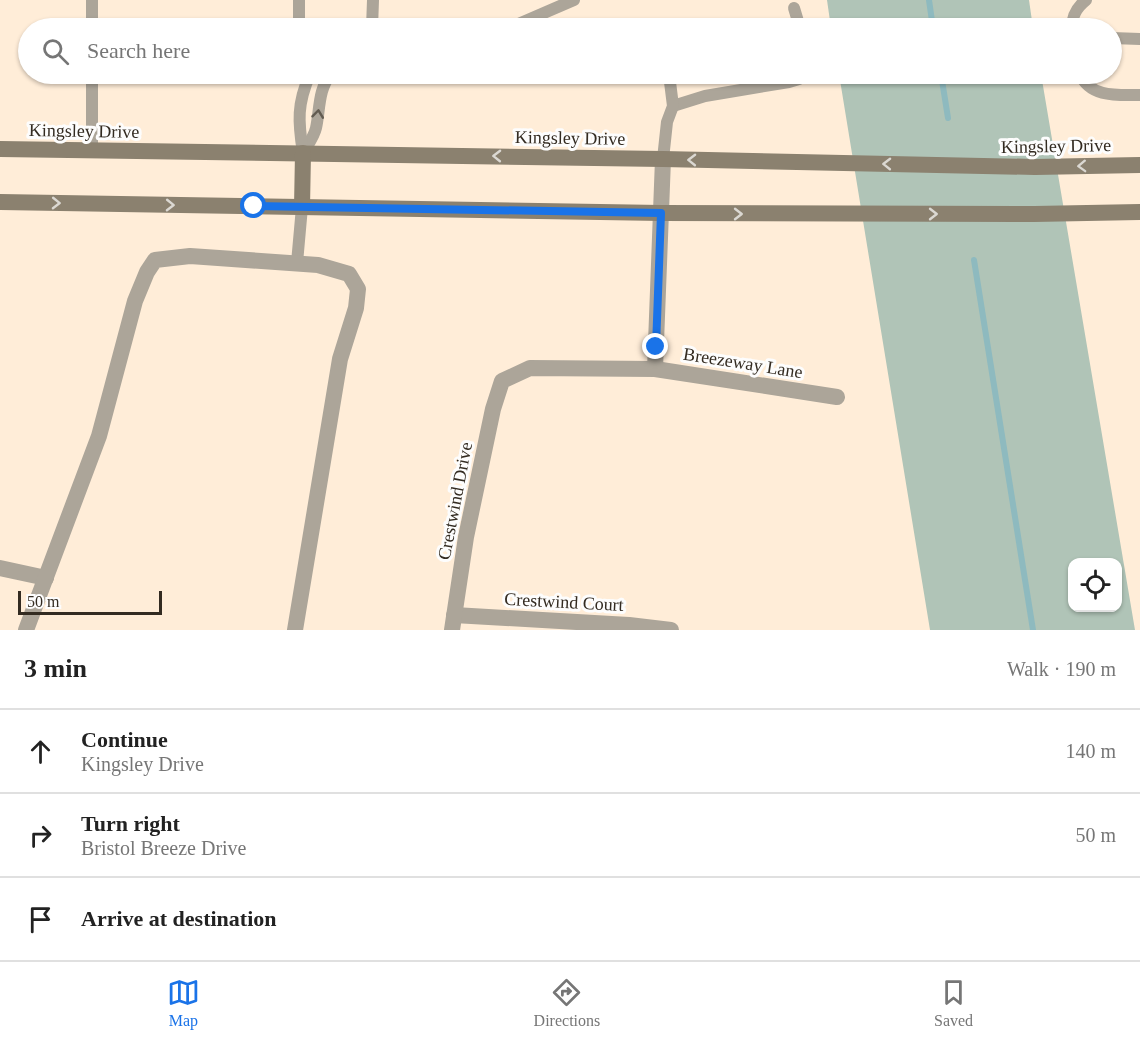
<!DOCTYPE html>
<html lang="en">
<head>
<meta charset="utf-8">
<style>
  :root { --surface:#fff; --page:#f6f6f6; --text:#222; --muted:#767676; --line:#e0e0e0; --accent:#1a73e8 }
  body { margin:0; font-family:"Times New Roman",serif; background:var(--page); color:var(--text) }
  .controls { position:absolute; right:18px; bottom:18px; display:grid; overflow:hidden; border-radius:12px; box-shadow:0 2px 4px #0004 }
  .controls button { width:54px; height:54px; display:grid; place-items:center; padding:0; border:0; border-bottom:2px solid var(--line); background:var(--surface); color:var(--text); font:30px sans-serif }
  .scale { position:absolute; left:18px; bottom:15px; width:144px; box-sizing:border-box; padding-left:6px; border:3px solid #332b21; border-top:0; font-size:16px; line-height:21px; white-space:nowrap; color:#332b21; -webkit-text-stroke:4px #fdfdfd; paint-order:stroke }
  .stop { position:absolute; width:18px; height:18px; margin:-14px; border:4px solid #1a73e8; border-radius:50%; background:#fff }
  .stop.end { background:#1a73e8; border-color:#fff; box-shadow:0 2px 6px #0008 }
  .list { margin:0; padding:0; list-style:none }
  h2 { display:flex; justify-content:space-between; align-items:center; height:78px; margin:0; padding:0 24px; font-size:26px }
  h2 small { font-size:20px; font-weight:400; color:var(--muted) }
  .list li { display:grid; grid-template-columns:39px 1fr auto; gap:18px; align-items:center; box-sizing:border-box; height:84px; padding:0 24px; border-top:2px solid var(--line) }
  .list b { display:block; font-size:22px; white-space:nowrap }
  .list p { margin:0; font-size:20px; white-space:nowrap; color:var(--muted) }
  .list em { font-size:20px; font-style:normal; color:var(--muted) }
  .icon { flex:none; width:33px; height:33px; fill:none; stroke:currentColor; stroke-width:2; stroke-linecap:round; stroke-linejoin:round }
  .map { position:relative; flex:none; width:1140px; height:630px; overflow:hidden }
  .search { position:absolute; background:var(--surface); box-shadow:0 2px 4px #0004; left:18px; right:18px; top:18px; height:66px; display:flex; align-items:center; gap:15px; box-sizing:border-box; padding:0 21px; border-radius:33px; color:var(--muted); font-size:22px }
  .sheet { height:330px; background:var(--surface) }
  nav { display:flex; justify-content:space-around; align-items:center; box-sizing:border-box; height:84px; border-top:2px solid var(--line); background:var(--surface); font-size:16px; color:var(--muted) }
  nav a { display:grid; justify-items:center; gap:3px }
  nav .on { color:var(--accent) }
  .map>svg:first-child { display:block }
  .green { fill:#b0c4b7; fill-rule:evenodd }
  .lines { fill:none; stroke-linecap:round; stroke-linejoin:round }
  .stream { stroke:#8ebabf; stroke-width:6 }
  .service { stroke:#aca599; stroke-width:12 }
  .minor { stroke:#aca599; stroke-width:16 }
  .secondary { stroke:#8b816f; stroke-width:16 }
  .oneway { stroke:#635c51 }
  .oneway2 { stroke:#dbd8d2 }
  .route { stroke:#1a73e8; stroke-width:8 }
  .labels { text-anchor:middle; stroke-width:6; stroke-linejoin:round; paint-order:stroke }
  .street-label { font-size:18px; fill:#332b21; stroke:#fdfdfd }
</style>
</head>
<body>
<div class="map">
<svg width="1140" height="630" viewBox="0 0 1140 630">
  <rect width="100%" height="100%" fill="#ffedd8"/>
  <g class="green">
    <polygon points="827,0 1029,0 1033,28 831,28"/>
    <path d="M839 74H1041L1135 630H930ZM1072 562H1118V608H1072Z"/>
  </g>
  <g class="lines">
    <g class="stream">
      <polyline points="929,0 933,28"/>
      <polyline points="941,74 948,118"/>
      <polyline points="974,260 1033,630"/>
    </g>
    <g class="service">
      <polyline points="299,0 299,28"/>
      <polyline points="794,8 800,28"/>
      <polyline points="92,28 92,0"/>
      <polyline points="372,28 373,0"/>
      <polyline points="509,28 574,0"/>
      <path d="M1072 28C1072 16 1076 8 1086 0"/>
      <polyline points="1112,38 1140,39"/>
      <path d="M1080 74C1090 98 1118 95 1140 95"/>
      <polyline points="673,106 705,96 789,82 799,79 803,74"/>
      <polyline points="92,150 92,74"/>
      <path d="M303 153C307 146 314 137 316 128 320 110 318 89 331 74"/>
      <path d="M303 153C298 121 297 104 310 74"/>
      <polyline points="663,159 667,122 673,106 669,74"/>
      <polyline points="297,263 302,207"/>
    </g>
    <g class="minor">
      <polyline points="655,369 663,159"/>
      <polyline points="0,568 46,578"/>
      <polyline points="454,615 629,625 671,630"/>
      <polyline points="26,630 99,436 135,301 147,272 155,260 190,256 318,265 349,274 358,289 356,308 340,359 295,630"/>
      <polyline points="452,630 466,537 493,409 502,381 530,368 655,369 837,397"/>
    </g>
    <g class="secondary">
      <polyline points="0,149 663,159 1035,167 1140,165"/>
      <polyline points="0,202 661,213 1034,214 1140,212"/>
      <polyline points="302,207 303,153"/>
    </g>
  </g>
  <defs><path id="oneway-chevron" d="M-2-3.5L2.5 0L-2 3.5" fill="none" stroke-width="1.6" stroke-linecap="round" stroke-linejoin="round" transform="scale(1.5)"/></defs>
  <use class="oneway" href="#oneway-chevron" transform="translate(318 114) rotate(-83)"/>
  <g class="oneway2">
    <use href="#oneway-chevron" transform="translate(497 156) rotate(-179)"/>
    <use href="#oneway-chevron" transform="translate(692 160) rotate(-179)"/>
    <use href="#oneway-chevron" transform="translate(887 164) rotate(-179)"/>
    <use href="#oneway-chevron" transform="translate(1082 166) rotate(178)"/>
    <use href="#oneway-chevron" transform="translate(56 203) rotate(1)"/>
    <use href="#oneway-chevron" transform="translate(170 205) rotate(1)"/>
    <use href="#oneway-chevron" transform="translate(738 214)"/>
    <use href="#oneway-chevron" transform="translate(933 214)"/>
  </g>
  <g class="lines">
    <polyline class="route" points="254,206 661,213 656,347"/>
  </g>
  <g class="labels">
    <g class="street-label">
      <text transform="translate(84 131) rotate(1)" y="6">Kingsley Drive</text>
      <text transform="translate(570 138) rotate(1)" y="6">Kingsley Drive</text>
      <text transform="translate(1056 146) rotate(-1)" y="6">Kingsley Drive</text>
      <text transform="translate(743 363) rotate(9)" y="6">Breezeway Lane</text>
      <text transform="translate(455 501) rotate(-79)" y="6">Crestwind Drive</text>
      <text transform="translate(564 602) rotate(3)" y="6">Crestwind Court</text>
    </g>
  </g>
</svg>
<div class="controls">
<button><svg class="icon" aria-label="locate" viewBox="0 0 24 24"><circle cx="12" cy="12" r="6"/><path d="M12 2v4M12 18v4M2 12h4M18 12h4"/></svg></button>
</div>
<div class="scale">50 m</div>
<div class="stop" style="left:254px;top:206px"></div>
<div class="stop end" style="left:656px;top:347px"></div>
<div class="search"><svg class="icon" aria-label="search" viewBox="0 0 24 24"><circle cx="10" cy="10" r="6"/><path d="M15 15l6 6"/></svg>Search here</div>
</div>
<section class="sheet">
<h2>3 min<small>Walk · 190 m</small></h2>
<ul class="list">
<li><svg class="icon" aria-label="ahead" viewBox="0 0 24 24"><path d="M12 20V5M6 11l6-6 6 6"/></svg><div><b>Continue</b><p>Kingsley Drive</p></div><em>140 m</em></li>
<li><svg class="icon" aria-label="right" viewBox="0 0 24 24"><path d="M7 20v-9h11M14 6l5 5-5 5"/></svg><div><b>Turn right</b><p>Bristol Breeze Drive</p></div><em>50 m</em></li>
<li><svg class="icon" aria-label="arrive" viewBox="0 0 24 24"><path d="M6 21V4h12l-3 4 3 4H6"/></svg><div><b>Arrive at destination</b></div></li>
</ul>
</section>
<nav>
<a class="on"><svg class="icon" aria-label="map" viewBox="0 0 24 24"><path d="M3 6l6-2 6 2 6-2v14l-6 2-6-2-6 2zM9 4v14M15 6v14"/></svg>Map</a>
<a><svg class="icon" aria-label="directions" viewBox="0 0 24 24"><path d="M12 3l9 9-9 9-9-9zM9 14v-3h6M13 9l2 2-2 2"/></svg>Directions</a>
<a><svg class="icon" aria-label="saved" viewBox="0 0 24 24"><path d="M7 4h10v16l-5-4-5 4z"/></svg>Saved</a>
</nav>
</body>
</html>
